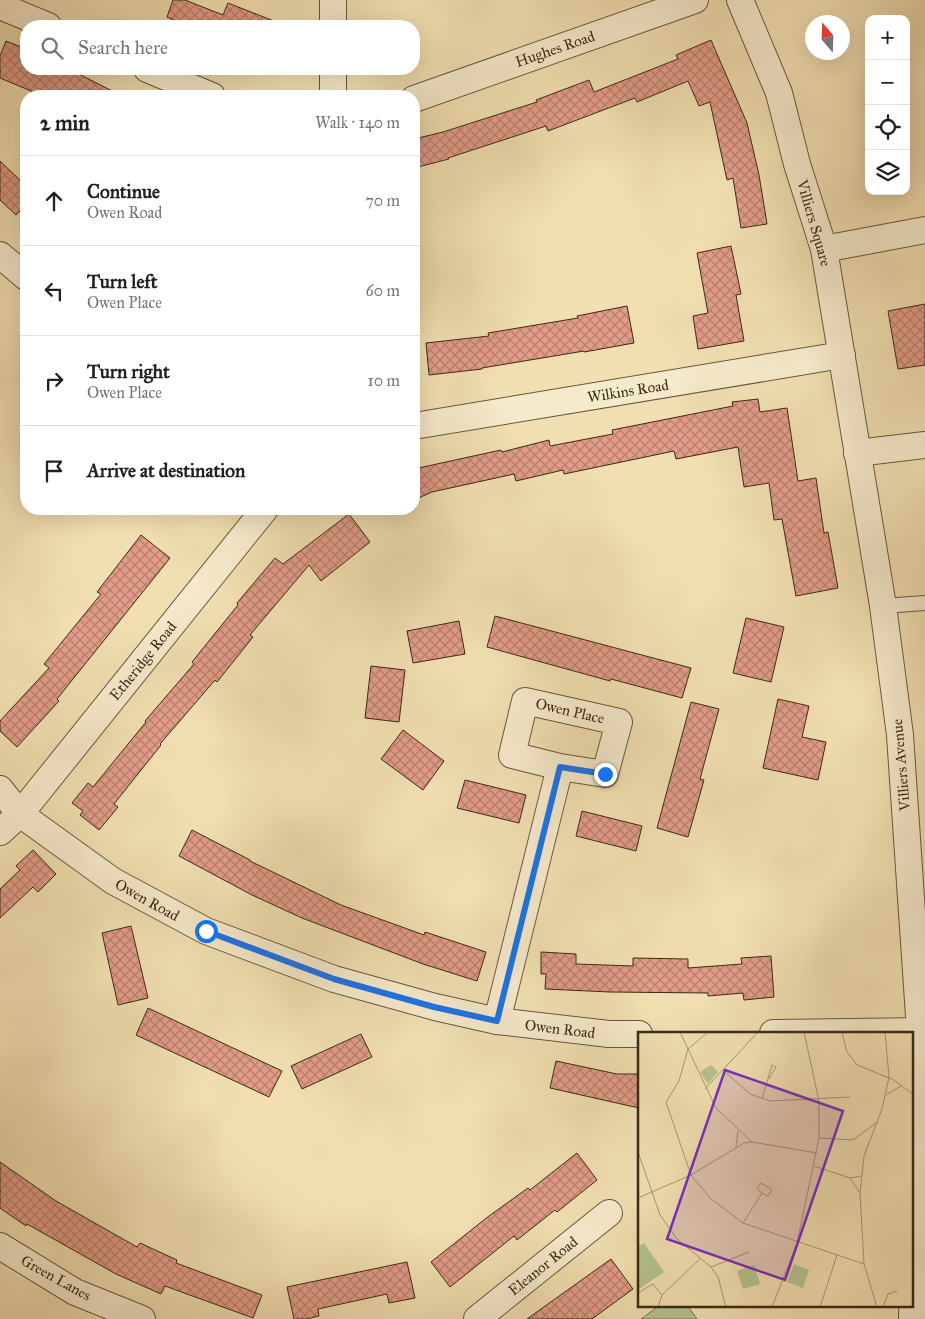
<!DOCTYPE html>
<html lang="en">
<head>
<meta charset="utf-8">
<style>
  :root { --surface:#fff; --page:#f2f2f2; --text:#202124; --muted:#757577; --line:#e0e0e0 }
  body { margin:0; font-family:"IM FELL Great Primer",serif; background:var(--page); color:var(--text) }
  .controls { position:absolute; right:15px; top:15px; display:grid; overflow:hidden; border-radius:10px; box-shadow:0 5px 20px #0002 }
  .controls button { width:45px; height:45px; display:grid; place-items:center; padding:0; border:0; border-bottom:1px solid var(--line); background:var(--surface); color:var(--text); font:25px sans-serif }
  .compass { position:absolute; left:805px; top:15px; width:45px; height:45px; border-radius:50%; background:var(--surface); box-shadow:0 5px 20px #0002; rotate:341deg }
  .stop { position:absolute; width:15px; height:15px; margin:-11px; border:4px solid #1a73e8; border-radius:50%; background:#fff }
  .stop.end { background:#1a73e8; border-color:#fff; box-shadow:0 1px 5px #0008 }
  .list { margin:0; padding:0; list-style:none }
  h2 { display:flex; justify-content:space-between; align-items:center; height:65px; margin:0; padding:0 20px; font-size:21px }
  h2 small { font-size:16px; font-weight:400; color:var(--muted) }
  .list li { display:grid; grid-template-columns:32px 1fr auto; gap:15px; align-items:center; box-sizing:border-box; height:90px; padding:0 20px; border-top:1px solid var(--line) }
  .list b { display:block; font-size:19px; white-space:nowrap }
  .list p { margin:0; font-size:16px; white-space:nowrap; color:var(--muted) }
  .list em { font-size:16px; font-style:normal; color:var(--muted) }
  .icon { flex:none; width:28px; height:28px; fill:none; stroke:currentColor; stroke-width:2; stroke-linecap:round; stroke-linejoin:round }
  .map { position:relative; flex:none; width:925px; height:1319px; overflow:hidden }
  .search { position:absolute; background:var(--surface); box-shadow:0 5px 20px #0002; left:20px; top:20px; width:400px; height:55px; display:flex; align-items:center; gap:12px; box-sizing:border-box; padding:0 18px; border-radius:20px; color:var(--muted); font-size:19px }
  .panel { position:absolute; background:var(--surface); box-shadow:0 5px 20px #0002; left:20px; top:90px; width:400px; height:425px; border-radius:20px }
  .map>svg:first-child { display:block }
  .pitch { fill:#b5c38f; stroke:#787652 }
  .building { fill:url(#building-cross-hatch); stroke:#3b2a16 }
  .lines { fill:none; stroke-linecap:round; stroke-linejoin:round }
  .service-casing { stroke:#68573d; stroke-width:16 }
  .minor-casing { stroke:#68573d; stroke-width:28 }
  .service { stroke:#f6eacc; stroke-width:14 }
  .minor { stroke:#f6eacc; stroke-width:26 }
  .route { stroke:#1a73e8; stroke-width:6 }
  .labels { text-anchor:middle; stroke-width:4.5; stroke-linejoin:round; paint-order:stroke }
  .street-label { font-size:15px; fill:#3b2a16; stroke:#f6eacc }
  .inset-road { fill:none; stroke:#a89773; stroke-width:1 }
  .view { fill:#7b2cbf; fill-opacity:0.15; stroke:#7b2cbf; stroke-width:2.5 }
  .inset-edge { fill:none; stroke:#3b2a16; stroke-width:2.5 }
</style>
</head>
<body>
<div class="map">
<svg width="925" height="1319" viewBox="0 0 925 1319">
  <defs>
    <pattern id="building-cross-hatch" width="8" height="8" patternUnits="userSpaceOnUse" patternTransform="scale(1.25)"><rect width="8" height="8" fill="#e29c88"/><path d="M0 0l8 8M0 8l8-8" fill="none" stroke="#b87f6e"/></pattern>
  </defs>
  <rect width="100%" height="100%" fill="#f1dfb1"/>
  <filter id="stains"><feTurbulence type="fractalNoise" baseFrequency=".004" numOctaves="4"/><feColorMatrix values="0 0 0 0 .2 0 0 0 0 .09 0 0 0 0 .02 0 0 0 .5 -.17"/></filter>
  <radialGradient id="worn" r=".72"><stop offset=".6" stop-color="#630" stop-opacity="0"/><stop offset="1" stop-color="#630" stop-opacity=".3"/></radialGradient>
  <polygon class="pitch" points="660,1305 687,1305 697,1319 641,1319"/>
  <g class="building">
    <polygon points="173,0 185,0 223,15 228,3 284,25 284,26 173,26 176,21 167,17"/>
    <polygon points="711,40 747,123 759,175 767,224 741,228 733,178 727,180 710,102 699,106 688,81 637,102 635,98 548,131 546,126 448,158 449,159 414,168 414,139 443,132 537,102 536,100 589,80 594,92 678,59 676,55"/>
    <polygon points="6,41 26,49 26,69 69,69 122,96 43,96 0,78 0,56"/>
    <polygon points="0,161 26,186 26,205 16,215 0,200"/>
    <polygon points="731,246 741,294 736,295 744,341 698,349 693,316 708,313 697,253"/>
    <polygon points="925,304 925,365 898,369 888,311"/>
    <polygon points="627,306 634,343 584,352 584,351 482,368 482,369 429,375 426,343 489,336 488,333 578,318 577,316"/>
    <polygon points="758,399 760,412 787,408 798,481 816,478 824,533 828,532 838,588 796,596 782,519 774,520 769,483 744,487 738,447 676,459 674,451 564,474 563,470 516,481 514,474 432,492 414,500 414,469 501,450 502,452 549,440 550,446 613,434 612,430 733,406 732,402"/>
    <polygon points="349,514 370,542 321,581 309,565 250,635 253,637 217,682 215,680 160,744 161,745 114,804 118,807 99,830 80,815 83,811 72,803 88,783 93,787 146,722 145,721 194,664 192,662 238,605 237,603 275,558 283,564"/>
    <polygon points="141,535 170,558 57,699 59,701 17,747 0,731 0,721 49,668 44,664 101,594 97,592"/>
    <polygon points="495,616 691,668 682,698 611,679 610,681 487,647"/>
    <polygon points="746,618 784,627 771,682 733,673"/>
    <polygon points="459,621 465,654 413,663 407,631"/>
    <polygon points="371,666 405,670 399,722 365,718"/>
    <polygon points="778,699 809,706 802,737 826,742 818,780 763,768"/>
    <polygon points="691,702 719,709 700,779 704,780 688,837 657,828"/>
    <polygon points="403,730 444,761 423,790 381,759"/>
    <polygon points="465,780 526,795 519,823 457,808"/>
    <polygon points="582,811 642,826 636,851 576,836"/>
    <polygon points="192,830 250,860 250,861 341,905 424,935 425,932 486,952 477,981 423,964 302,918 252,895 179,856"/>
    <polygon points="33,850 56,874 38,892 33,887 0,918 0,889 20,870 16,866"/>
    <polygon points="131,926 148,998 118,1005 102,933"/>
    <polygon points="541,952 576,954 576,964 633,966 633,958 688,959 688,968 742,964 741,958 771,956 774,997 744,1000 743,993 708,996 708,993 610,992 545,989 546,974 541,974"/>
    <polygon points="148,1008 282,1071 269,1097 136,1035"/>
    <polygon points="361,1034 372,1057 302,1089 291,1066"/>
    <polygon points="556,1061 617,1074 639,1074 639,1108 550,1088"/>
    <polygon points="577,1153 597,1180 557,1212 555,1210 517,1240 514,1236 450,1287 431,1262 489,1216 528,1188 530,1190"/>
    <polygon points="0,1162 56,1201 137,1247 140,1243 177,1260 176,1263 262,1295 253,1318 165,1286 161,1294 116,1274 27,1224 26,1226 0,1208"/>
    <polygon points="611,1259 633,1289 592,1319 527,1319"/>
    <polygon points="407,1262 415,1298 389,1303 387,1294 318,1309 319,1316 306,1319 294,1319 287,1287"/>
  </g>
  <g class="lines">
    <g class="service-casing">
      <polyline id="service" points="883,606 925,603"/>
    </g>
    <g class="minor-casing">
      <g id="minor">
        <polyline points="333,0 333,26"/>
        <polyline points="740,0 779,93 797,164 824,249 883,606 900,735 920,1031 912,1319"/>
        <polyline points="0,6 48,26"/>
        <polyline points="147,69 212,96"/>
        <polyline points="333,69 333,96"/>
        <polyline points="414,99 695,0"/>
        <polyline points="824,249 925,230"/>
        <polyline points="0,255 26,277"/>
        <polyline points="414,426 842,355"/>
        <polyline points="857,453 925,445"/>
        <polyline points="0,789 20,814 113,881 206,931 334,979 435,1007 497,1021 609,1034 639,1034"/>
        <polyline points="0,832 20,814 265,509"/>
        <polyline points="497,1021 560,767 512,755 525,701 619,722 605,774 560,767"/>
        <polyline points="773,1033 925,1031"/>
        <polyline points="0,1246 75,1292 142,1319"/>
        <polyline points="477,1319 609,1213"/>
      </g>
    </g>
    <use href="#service" class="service"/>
    <use href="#minor" class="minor"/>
  </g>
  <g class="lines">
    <polyline class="route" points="206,931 334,979 434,1007 497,1021 560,767 605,774"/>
  </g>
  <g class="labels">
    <g class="street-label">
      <text transform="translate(555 49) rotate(-19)" y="5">Hughes Road</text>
      <text transform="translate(814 223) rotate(74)" y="5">Villiers Square</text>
      <text transform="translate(628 391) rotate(-9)" y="5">Wilkins Road</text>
      <text transform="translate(143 661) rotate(-51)" y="5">Etheridge Road</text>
      <text transform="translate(570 711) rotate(13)" y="5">Owen Place</text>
      <text transform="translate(901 765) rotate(-95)" y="5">Villiers Avenue</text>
      <text transform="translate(147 900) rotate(29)" y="5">Owen Road</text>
      <text transform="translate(560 1029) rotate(7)" y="5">Owen Road</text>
      <text transform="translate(543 1266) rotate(-39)" y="5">Eleanor Road</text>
      <text transform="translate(56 1278) rotate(29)" y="5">Green Lanes</text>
    </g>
  </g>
  <g transform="translate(638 1032)">
    <rect width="275" height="275" fill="#f1dfb1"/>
    <path d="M73 33 80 40 70 52 62 40ZM6 211 26 240 1 257 0 215Z" fill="#b5c38f"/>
    <path d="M156 232 171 238 165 256 149 250ZM116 233 122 252 105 257 99 239Z" fill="#b5c38f"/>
    <path class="inset-road" d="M42 0 78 76 114 110M70 0 50 17 41 49 28 70 53 143 72 166 105 191 226 232M204 0 209 20 219 33 254 47 275 62M85 38 112 62 132 69 212 65M67 57 120 0M248 63 263 54M124 67 134 33 138 35 131 47M181 106 215 108 238 91M98 115 100 99M0 120 22 183 39 207 73 235 80 245 88 275M176 134 212 146 223 144M212 146 222 161M0 166 53 143 106 111 114 110 179 121M105 191 124 161 119 157 123 151 134 158 130 164 124 161M73 235 111 220M0 261 15 252 24 263M20 275 24 263 62 227M134 275 159 211 181 106V69L166 0M182 275 199 223M239 275 226 232 222 161 226 124 244 77 251 45 247 0M245 275 250 262 259 259"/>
    <path class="view" d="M87 38 205 79 147 248 29 207Z"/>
    <rect width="275" height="275" class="inset-edge"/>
  </g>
  <rect width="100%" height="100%" filter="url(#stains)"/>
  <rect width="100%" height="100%" fill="url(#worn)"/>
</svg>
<div class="controls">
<button>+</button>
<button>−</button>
<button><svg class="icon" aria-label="locate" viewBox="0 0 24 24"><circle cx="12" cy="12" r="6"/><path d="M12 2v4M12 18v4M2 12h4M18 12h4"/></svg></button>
<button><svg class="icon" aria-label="layers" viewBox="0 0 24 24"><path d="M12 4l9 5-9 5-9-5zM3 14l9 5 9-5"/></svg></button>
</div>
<svg class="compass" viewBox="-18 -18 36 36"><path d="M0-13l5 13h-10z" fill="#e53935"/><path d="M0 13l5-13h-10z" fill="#757577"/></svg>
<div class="stop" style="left:206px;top:931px"></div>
<div class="stop end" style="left:605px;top:774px"></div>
<div class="search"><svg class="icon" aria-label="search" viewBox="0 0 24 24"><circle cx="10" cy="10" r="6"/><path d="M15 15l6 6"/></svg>Search here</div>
<section class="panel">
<h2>2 min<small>Walk · 140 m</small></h2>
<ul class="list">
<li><svg class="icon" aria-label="ahead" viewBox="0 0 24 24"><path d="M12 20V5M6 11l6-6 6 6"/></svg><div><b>Continue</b><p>Owen Road</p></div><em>70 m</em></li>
<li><svg class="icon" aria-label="left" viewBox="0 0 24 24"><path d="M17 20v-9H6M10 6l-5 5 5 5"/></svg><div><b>Turn left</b><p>Owen Place</p></div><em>60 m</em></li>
<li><svg class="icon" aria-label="right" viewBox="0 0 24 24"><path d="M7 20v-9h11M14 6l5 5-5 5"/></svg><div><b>Turn right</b><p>Owen Place</p></div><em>10 m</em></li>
<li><svg class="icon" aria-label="arrive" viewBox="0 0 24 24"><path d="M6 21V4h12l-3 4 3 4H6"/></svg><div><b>Arrive at destination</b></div></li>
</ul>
</section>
</div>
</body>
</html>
